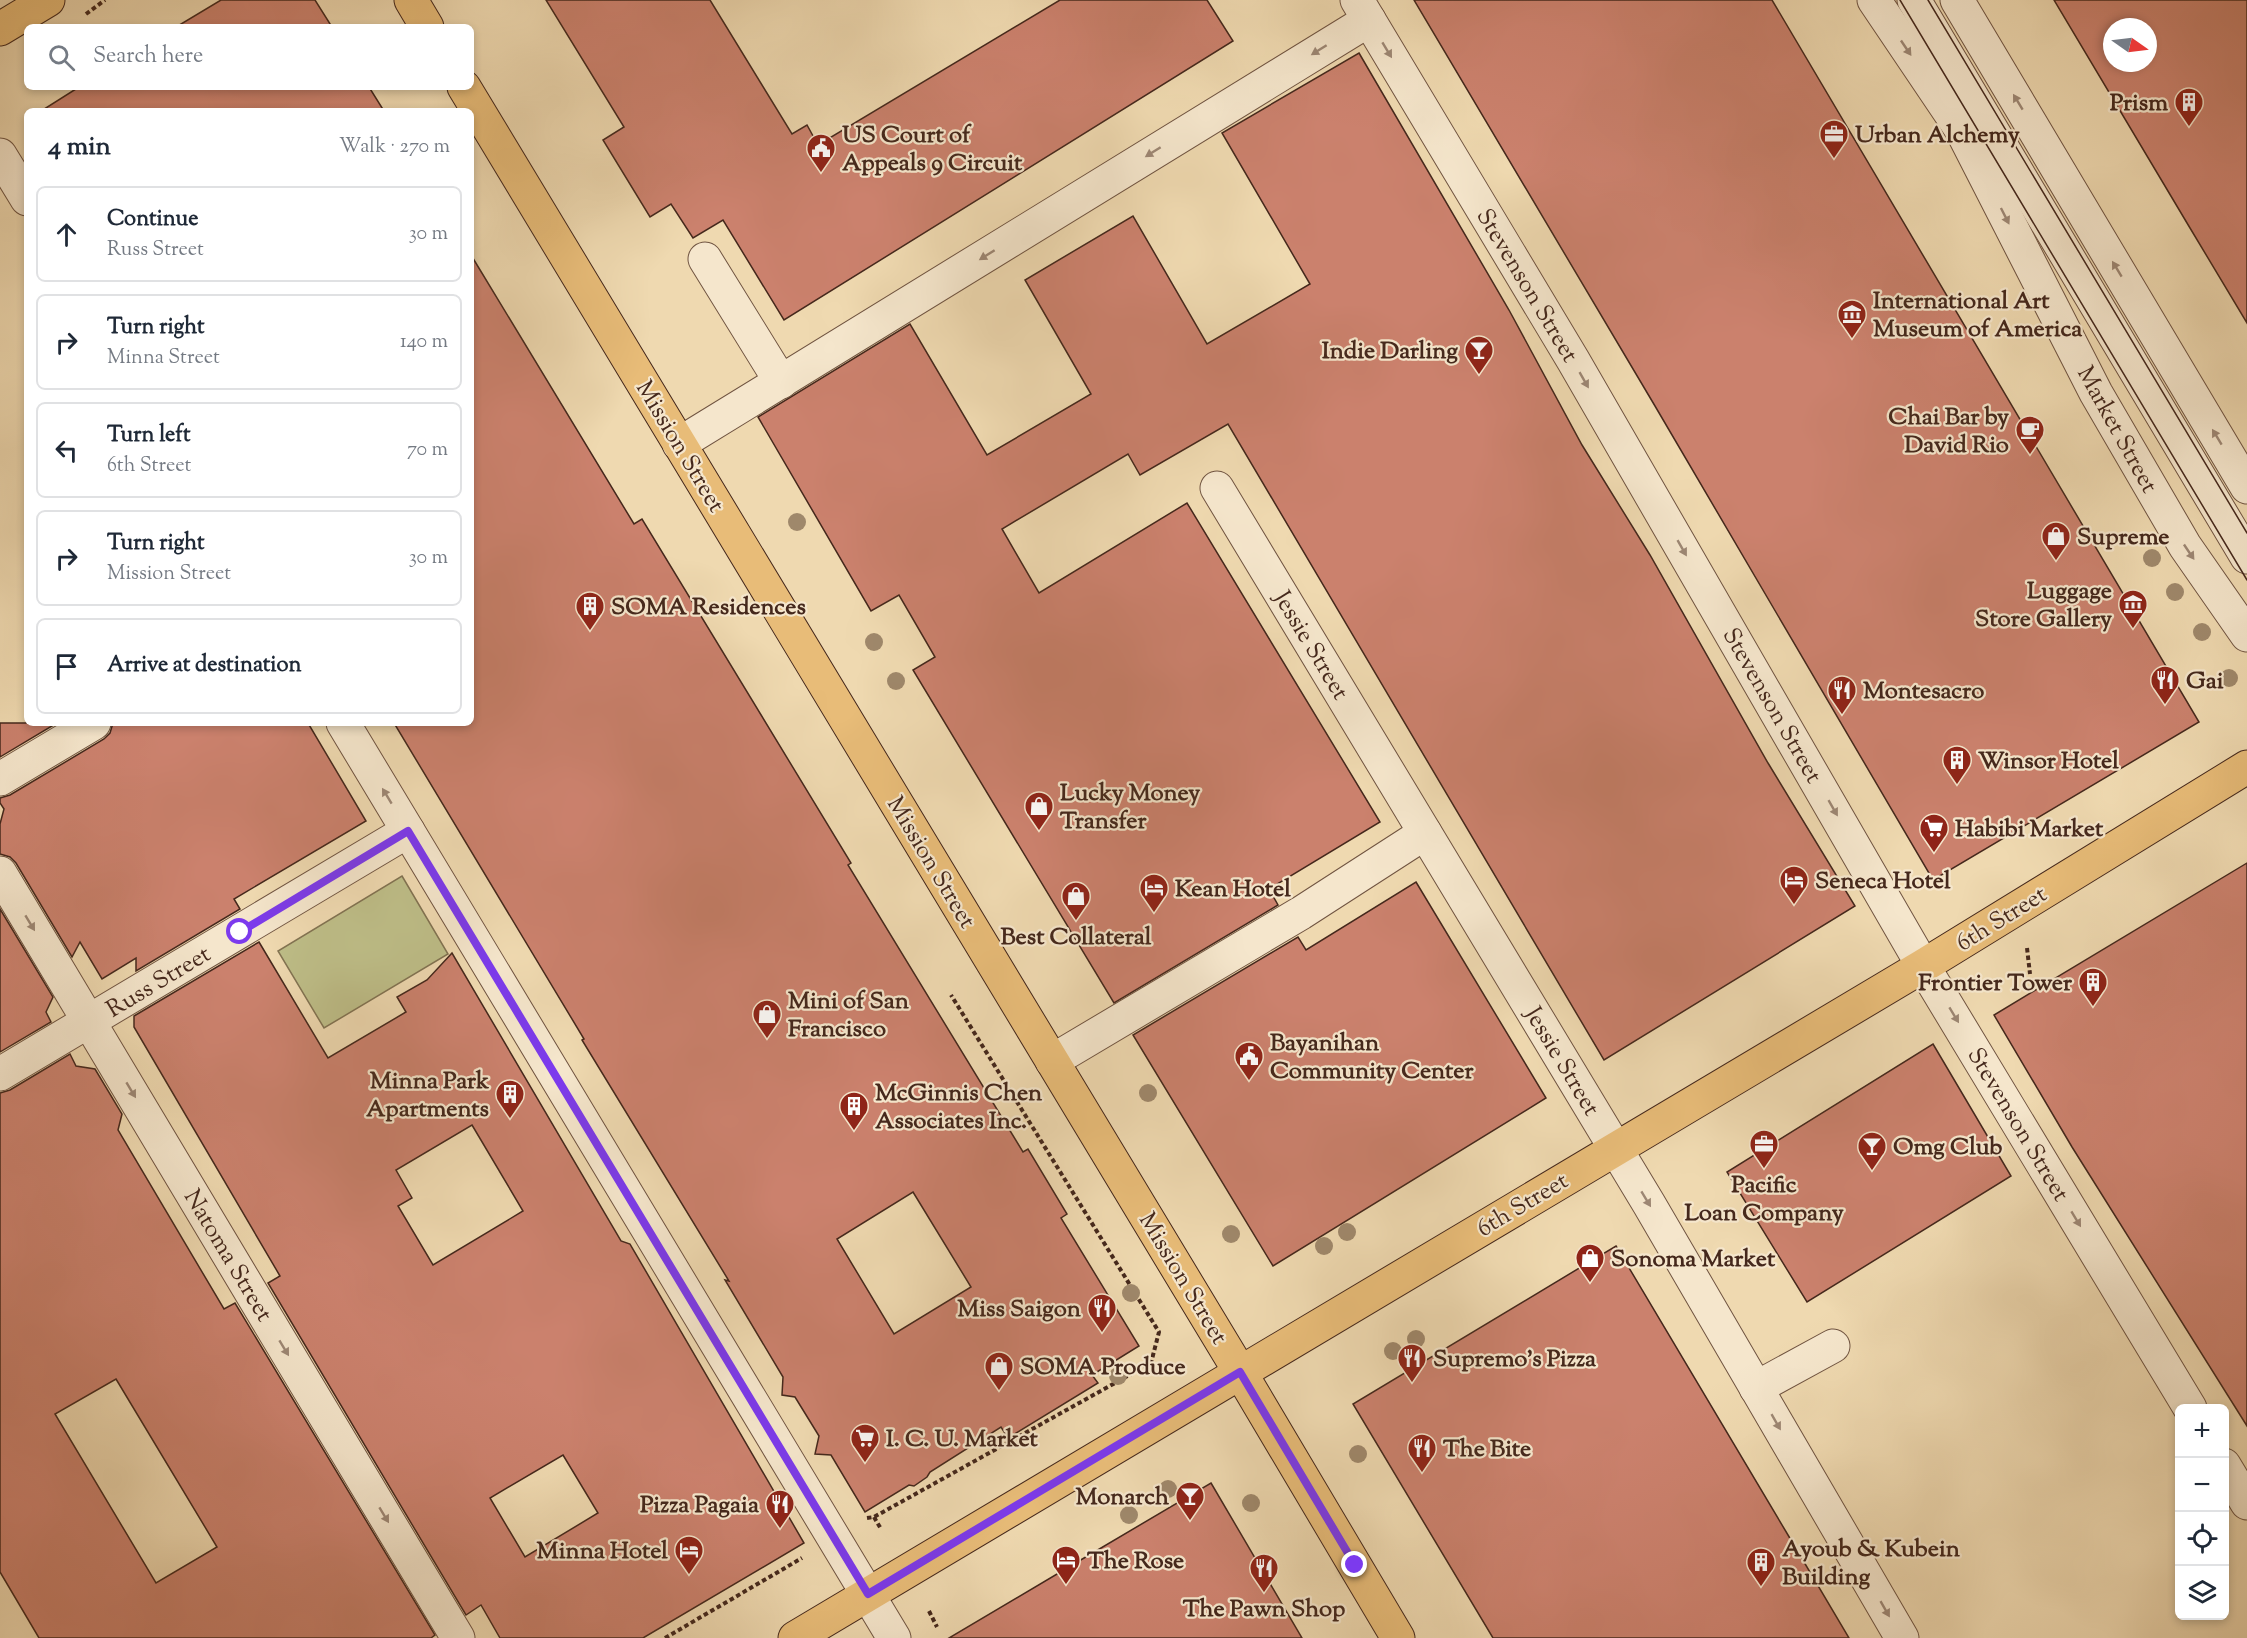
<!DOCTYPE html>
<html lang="en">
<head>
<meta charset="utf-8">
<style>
  :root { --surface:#fff; --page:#f2f2f3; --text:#1f2937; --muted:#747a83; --line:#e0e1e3 }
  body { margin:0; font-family:"Sorts Mill Goudy",serif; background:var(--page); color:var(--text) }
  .controls { position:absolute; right:18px; bottom:18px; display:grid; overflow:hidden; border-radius:9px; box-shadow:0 3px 9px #0003 }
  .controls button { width:54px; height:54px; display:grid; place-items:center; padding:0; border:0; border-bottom:2px solid var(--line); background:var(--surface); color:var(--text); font:30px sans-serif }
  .compass { position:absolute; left:2103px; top:18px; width:54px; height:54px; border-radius:50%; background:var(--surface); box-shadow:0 3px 9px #0003; rotate:104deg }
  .stop { position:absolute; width:18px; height:18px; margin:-14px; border:4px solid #7c3aed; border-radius:50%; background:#fff }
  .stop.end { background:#7c3aed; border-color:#fff; box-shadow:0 2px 6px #0008 }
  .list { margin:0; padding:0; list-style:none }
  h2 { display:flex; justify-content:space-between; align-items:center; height:78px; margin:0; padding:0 24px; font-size:26px }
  h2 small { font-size:20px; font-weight:400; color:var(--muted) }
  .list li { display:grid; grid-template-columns:39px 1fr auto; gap:18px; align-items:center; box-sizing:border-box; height:96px; margin:0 12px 12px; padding:0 12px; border:2px solid var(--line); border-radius:9px }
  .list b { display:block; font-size:22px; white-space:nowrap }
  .list p { margin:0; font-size:20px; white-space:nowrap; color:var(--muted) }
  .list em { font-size:20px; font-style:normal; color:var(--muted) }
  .icon { flex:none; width:33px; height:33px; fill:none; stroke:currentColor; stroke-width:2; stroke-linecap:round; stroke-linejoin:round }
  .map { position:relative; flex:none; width:2247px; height:1638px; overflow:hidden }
  .search { position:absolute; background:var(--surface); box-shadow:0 3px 9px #0003; left:24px; top:24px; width:450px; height:66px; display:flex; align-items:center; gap:15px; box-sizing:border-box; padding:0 21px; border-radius:9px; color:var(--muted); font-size:22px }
  .panel { position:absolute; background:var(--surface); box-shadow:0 3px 9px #0003; left:24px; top:108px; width:450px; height:618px; border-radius:9px }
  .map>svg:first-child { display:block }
  .green { fill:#bebe88; stroke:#827352; stroke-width:1.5 }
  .building { fill:#cb816d; stroke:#45281c; stroke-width:1.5; fill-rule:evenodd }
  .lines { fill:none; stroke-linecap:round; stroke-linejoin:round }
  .minor-casing { stroke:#705441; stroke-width:35 }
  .major-casing { stroke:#45281c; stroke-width:35 }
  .path { stroke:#45281c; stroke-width:4; stroke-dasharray:4.5 3; stroke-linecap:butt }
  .minor { stroke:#f5e6cc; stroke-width:33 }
  .major { stroke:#e8bc78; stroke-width:33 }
  .tram { stroke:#45281c; stroke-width:1.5 }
  .tree { fill:#9f886b }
  .oneway { fill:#9d8774 }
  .route { stroke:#7c3aed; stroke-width:8 }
  .labels { text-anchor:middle; stroke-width:4.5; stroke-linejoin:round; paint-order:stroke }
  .poi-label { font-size:24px; font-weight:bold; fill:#45281c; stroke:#f5e6cc; text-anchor:start }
  .street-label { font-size:24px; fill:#45281c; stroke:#f5e6cc }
</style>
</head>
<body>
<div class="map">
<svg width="2247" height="1638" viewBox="0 0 2247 1638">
  <rect width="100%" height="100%" fill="#efd9b0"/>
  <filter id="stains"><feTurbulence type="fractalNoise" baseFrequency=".00333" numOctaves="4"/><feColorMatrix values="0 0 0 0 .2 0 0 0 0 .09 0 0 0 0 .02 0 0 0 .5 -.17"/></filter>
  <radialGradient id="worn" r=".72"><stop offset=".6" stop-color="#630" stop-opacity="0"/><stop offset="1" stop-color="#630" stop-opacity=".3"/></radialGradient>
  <polygon class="green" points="402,876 448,954 324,1028 278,951"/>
  <g class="building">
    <polygon points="221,0 315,0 332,27 176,27"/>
    <polygon points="546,0 710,0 792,134 807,125 818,145 1060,0 1207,0 1233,41 784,320 723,220 693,238 671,204 650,217 603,140 624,127"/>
    <polygon points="1414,0 1772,0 2199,722 1933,880 1655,406"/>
    <path d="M2054 0H2247V323L2190 228ZM2112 27H2148V63H2112Z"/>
    <polygon points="1359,53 1509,310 1582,445 1650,555 1768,763 1855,906 1604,1060 1228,424 1140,475 1128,454 1002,529 1039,593 1187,503 1380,822 1269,889 1278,905 1114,1003 913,670 935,657 899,595 871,611 758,417 910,324 987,455 1091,394 1025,280 1133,216 1207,344 1310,284 1222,133"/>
    <polygon points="79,87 369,87 384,111 41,111"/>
    <path d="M471 255 634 524 642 519 851 863 848 865 1023 1152 1028 1149 1067 1214 1061 1218 1139 1346 1092 1375 1098 1383 1008 1438 1001 1427 930 1472 927 1477 914 1486 909 1485 865 1512 831 1455 815 1454 819 1436 795 1397 782 1395 783 1377 725 1280 729 1281 582 1040 584 1039 394 723H471ZM913 1192 971 1287 894 1334 837 1239Z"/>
    <polygon points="0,723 57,723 0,757"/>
    <polygon points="113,723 308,723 366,821 234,899 240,909 136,971 136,958 102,979 80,942 72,957 16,863 10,857 0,854 0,824 4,809 0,803 0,798 10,795 104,739 110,733"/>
    <polygon points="2247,863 2247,1426 2072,1147 1994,1015"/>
    <polygon points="1416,882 1546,1098 1273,1266 1133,1035 1298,937 1306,950"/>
    <polygon points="0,909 53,997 46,1012 51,1022 0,1052"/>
    <path d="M259 942 328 1058 406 1012 397 997 427 980 452 953 621 1241 630 1244 804 1543 643 1638H500L481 1605 466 1615 268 1283 280 1276 134 1027V1016ZM472 1125 523 1211 433 1265 398 1206 412 1198 396 1170ZM563 1455 598 1513 525 1557 490 1498Z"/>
    <polygon points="1933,1044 2011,1176 1807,1302 1727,1172"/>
    <path d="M70 1054 76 1066 95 1069 122 1114 118 1130 224 1309 235 1303 435 1635 431 1638H39L0 1572V1093L10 1090ZM116 1379 217 1547 156 1583 55 1414Z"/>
    <polygon points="1616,1246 1788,1535 1849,1638 1493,1638 1353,1404"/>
    <polygon points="1211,1483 1302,1638 949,1638 1079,1561"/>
  </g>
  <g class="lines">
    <g class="minor-casing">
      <g id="minor">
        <polyline points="1357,0 1573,360 1923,966 2190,1408"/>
        <polyline points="1874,0 1961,129 2096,393 2185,546 2247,635"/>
        <polyline points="1914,0 2247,557"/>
        <polyline points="1957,0 2247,487"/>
        <polyline points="0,155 27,199"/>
        <polyline points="705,259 781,382"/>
        <polyline points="679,444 1369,20"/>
        <polyline points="1217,488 1649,1204 1902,1638"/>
        <polyline points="343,723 894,1638"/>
        <polyline points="0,779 94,723"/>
        <polyline points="0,873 458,1638"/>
        <polyline points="1052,1061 1301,913 1425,833"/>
        <polyline points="0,1074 408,831"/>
        <polyline points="1756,1388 1833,1346"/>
        <polyline points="2224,1465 2247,1503"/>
      </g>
    </g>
    <g class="major-casing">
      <g id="major">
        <polyline points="411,0 427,27"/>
        <polyline points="0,29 48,0"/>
        <polyline points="464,87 1240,1372 1398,1638"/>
        <polyline points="795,1638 1923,966 2247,767"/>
      </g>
    </g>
    <g class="path">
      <polyline points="86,14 105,0"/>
      <polyline points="2027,948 2030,974"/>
      <polyline points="874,1517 881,1529"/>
      <polyline points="867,1518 874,1517 1151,1363 1159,1332 951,995"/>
      <polyline points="929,1611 937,1627"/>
      <polyline points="665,1638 802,1558"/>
    </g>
    <use href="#minor" class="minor"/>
    <use href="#major" class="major"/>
    <g class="tram">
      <polyline points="1900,0 2247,580"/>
      <polyline points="1928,0 2247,533"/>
    </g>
  </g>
  <g class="tree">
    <circle cx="797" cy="522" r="9"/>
    <circle cx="2152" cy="558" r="9"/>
    <circle cx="2175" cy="592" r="9"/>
    <circle cx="2202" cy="632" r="9"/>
    <circle cx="874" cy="642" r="9"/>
    <circle cx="2229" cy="678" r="9"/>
    <circle cx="896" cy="681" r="9"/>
    <circle cx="1148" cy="1093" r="9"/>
    <circle cx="1347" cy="1232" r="9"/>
    <circle cx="1231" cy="1234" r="9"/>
    <circle cx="1324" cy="1246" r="9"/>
    <circle cx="1131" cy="1293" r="9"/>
    <circle cx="1416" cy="1339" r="9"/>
    <circle cx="1393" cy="1351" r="9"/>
    <circle cx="1118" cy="1376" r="9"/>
    <circle cx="1358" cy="1454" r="9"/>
    <circle cx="1168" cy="1489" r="9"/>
    <circle cx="1251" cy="1503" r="9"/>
    <circle cx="1129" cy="1515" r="9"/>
  </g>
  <defs><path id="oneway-solid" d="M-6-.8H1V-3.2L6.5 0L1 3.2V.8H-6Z" transform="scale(1.5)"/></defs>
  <g class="oneway">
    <use href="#oneway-solid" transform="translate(1906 48) rotate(56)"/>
    <use href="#oneway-solid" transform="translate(1319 50) rotate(148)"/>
    <use href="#oneway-solid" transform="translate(1387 50) rotate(59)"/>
    <use href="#oneway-solid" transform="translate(2018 102) rotate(-121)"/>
    <use href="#oneway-solid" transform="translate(1153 152) rotate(148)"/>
    <use href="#oneway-solid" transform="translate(2005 216) rotate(63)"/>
    <use href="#oneway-solid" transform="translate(987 255) rotate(148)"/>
    <use href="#oneway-solid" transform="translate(2117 269) rotate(-121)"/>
    <use href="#oneway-solid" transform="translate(1584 380) rotate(60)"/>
    <use href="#oneway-solid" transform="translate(2217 437) rotate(-121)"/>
    <use href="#oneway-solid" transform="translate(1682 548) rotate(60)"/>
    <use href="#oneway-solid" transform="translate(2189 552) rotate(56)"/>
    <use href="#oneway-solid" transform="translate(387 796) rotate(-121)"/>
    <use href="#oneway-solid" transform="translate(1833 808) rotate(60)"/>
    <use href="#oneway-solid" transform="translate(30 923) rotate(59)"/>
    <use href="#oneway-solid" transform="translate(1954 1015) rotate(59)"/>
    <use href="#oneway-solid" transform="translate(131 1090) rotate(59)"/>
    <use href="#oneway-solid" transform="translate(1646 1199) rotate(59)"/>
    <use href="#oneway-solid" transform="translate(2076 1219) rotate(59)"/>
    <use href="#oneway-solid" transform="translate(284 1348) rotate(59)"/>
    <use href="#oneway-solid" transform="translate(1776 1422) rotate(60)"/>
    <use href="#oneway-solid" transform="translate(384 1515) rotate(59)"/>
    <use href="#oneway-solid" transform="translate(1885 1609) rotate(60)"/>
  </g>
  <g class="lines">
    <polyline class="route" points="240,932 408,831 868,1594 1240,1372 1355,1565"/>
  </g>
  <defs>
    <g id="building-pin" transform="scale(1.5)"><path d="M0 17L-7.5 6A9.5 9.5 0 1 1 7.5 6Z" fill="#8f2418" stroke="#f5e6cc"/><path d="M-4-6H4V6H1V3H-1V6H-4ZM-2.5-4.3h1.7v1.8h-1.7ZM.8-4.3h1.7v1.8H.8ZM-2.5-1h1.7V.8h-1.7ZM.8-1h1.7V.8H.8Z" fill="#fff"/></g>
    <g id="office-pin" transform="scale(1.5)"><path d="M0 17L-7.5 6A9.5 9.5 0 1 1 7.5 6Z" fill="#8f2418" stroke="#f5e6cc"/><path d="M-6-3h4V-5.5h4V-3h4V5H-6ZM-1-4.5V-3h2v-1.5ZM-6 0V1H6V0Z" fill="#fff"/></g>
    <g id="civic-pin" transform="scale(1.5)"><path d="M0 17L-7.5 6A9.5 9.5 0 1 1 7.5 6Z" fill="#8f2418" stroke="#f5e6cc"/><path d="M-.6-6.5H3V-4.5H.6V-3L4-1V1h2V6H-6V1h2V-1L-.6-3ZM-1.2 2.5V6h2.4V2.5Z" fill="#fff"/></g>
    <g id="museum-pin" transform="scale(1.5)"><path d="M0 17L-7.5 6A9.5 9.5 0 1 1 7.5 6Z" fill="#8f2418" stroke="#f5e6cc"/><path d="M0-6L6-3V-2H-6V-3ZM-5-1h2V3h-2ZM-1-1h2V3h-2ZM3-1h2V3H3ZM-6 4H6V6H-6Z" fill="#fff"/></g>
    <g id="bar-pin" transform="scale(1.5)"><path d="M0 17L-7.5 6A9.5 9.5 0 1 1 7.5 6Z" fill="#8f2418" stroke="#f5e6cc"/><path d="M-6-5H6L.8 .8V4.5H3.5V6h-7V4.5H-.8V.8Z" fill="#fff"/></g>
    <g id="cafe-pin" transform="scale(1.5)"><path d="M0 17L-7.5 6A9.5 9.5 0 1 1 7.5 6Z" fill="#8f2418" stroke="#f5e6cc"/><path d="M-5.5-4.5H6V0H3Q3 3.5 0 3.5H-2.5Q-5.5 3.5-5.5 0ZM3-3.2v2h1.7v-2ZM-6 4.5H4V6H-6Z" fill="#fff"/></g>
    <g id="shop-pin" transform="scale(1.5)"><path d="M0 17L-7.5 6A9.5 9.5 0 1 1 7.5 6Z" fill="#8f2418" stroke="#f5e6cc"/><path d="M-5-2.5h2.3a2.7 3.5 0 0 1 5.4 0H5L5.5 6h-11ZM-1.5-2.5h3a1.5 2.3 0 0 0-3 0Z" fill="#fff"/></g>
    <g id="restaurant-pin" transform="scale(1.5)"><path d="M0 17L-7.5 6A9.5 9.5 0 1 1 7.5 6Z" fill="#8f2418" stroke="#f5e6cc"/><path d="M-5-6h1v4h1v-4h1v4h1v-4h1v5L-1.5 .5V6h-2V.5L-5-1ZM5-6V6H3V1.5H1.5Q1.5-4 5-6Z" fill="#fff"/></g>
    <g id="supermarket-pin" transform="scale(1.5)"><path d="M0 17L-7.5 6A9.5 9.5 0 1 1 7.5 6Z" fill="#8f2418" stroke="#f5e6cc"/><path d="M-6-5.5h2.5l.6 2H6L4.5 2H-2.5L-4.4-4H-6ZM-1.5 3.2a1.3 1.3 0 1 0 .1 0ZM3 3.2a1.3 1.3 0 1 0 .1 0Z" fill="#fff"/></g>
    <g id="hotel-pin" transform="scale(1.5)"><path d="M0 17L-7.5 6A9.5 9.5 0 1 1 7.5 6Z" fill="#8f2418" stroke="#f5e6cc"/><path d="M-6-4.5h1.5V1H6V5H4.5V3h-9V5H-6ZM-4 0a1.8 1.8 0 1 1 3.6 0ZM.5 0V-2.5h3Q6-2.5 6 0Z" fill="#fff"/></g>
  </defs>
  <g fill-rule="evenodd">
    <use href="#building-pin" x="2189" y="102"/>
    <use href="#office-pin" x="1834" y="134"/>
    <use href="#civic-pin" x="821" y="148"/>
    <use href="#museum-pin" x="1852" y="314"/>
    <use href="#bar-pin" x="1479" y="350"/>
    <use href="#cafe-pin" x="2030" y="430"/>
    <use href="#shop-pin" x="2056" y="536"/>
    <use href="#museum-pin" x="2133" y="604"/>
    <use href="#building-pin" x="590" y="606"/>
    <use href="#restaurant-pin" x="2165" y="680"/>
    <use href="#restaurant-pin" x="1842" y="690"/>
    <use href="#building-pin" x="1957" y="760"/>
    <use href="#shop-pin" x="1039" y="806"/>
    <use href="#supermarket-pin" x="1934" y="828"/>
    <use href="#hotel-pin" x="1794" y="880"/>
    <use href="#hotel-pin" x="1154" y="888"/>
    <use href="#shop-pin" x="1076" y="896"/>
    <use href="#building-pin" x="2093" y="982"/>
    <use href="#shop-pin" x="767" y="1014"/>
    <use href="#civic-pin" x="1249" y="1056"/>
    <use href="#building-pin" x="510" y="1094"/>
    <use href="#building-pin" x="854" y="1106"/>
    <use href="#office-pin" x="1764" y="1144"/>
    <use href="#bar-pin" x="1872" y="1146"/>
    <use href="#shop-pin" x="1590" y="1258"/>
    <use href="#restaurant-pin" x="1102" y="1308"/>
    <use href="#restaurant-pin" x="1412" y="1358"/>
    <use href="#shop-pin" x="999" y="1366"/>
    <use href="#supermarket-pin" x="865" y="1438"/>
    <use href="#restaurant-pin" x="1422" y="1448"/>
    <use href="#bar-pin" x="1190" y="1496"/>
    <use href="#restaurant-pin" x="780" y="1504"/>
    <use href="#hotel-pin" x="689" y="1550"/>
    <use href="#hotel-pin" x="1066" y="1560"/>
    <use href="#building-pin" x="1761" y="1562"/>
    <use href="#restaurant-pin" x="1264" y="1568"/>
  </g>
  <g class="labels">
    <g class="poi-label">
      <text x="2168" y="110" text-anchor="end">Prism</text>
      <text x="842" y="142">US Court of<tspan x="842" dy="28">Appeals 9 Circuit</tspan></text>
      <text x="1855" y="142">Urban Alchemy</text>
      <text x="1873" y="308">International Art<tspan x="1873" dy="28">Museum of America</tspan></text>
      <text x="1458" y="358" text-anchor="end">Indie Darling</text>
      <text x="2009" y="424" text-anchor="end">Chai Bar by<tspan x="2009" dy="28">David Rio</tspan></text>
      <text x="2077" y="544">Supreme</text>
      <text x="2112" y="598" text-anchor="end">Luggage<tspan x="2112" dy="28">Store Gallery</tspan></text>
      <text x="611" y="614">SOMA Residences</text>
      <text x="2186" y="688">Gai</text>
      <text x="1863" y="698">Montesacro</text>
      <text x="1978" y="768">Winsor Hotel</text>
      <text x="1060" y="800">Lucky Money<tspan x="1060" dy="28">Transfer</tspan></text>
      <text x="1955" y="836">Habibi Market</text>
      <text x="1815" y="888">Seneca Hotel</text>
      <text x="1175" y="896">Kean Hotel</text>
      <text x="1076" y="944" text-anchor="middle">Best Collateral</text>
      <text x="2072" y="990" text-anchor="end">Frontier Tower</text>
      <text x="788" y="1008">Mini of San<tspan x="788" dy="28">Francisco</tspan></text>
      <text x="1270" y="1050">Bayanihan<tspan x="1270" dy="28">Community Center</tspan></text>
      <text x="489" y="1088" text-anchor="end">Minna Park<tspan x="489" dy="28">Apartments</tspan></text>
      <text x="875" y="1100">McGinnis Chen<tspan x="875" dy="28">Associates Inc.</tspan></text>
      <text x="1893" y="1154">Omg Club</text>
      <text x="1764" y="1192" text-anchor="middle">Pacific<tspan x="1764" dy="28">Loan Company</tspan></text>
      <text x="1611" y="1266">Sonoma Market</text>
      <text x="1081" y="1316" text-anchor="end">Miss Saigon</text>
      <text x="1433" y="1366">Supremo's Pizza</text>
      <text x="1020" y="1374">SOMA Produce</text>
      <text x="886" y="1446">I. C. U. Market</text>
      <text x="1443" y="1456">The Bite</text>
      <text x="1169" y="1504" text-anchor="end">Monarch</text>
      <text x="759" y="1512" text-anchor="end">Pizza Pagaia</text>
      <text x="1782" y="1556">Ayoub &amp; Kubein<tspan x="1782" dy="28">Building</tspan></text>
      <text x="668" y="1558" text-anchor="end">Minna Hotel</text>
      <text x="1087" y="1568">The Rose</text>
      <text x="1264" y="1616" text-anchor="middle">The Pawn Shop</text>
    </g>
    <g class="street-label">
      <text transform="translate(1528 285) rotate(59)" y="8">Stevenson Street</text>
      <text transform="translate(2118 429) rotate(61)" y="8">Market Street</text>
      <text transform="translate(681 446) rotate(59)" y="8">Mission Street</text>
      <text transform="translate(1312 645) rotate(59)" y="8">Jessie Street</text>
      <text transform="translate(1773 705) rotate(60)" y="8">Stevenson Street</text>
      <text transform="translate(932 862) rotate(59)" y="8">Mission Street</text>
      <text transform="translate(2001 918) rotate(-32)" y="8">6th Street</text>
      <text transform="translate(158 981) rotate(-31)" y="8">Russ Street</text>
      <text transform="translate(1563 1061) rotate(59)" y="8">Jessie Street</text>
      <text transform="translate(2019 1124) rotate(59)" y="8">Stevenson Street</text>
      <text transform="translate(1522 1204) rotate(-31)" y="8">6th Street</text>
      <text transform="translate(229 1255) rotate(59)" y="8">Natoma Street</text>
      <text transform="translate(1184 1278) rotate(59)" y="8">Mission Street</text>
    </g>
  </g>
  <rect width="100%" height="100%" filter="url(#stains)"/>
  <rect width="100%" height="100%" fill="url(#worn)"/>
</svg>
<div class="controls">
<button>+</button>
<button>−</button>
<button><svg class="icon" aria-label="locate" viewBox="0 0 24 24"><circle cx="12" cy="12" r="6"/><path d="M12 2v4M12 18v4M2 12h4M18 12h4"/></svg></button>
<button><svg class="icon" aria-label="layers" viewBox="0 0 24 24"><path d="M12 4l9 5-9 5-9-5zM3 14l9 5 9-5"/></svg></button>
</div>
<svg class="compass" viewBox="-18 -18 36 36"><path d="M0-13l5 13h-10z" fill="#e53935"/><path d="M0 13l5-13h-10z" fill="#747a83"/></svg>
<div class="stop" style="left:240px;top:932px"></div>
<div class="stop end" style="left:1355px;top:1565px"></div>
<div class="search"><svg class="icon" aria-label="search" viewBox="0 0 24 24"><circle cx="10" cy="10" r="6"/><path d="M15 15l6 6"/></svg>Search here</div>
<section class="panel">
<h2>4 min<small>Walk · 270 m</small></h2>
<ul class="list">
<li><svg class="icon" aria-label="ahead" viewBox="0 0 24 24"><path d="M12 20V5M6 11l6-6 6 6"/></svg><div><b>Continue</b><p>Russ Street</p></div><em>30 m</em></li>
<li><svg class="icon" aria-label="right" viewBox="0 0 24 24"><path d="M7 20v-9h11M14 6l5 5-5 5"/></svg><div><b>Turn right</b><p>Minna Street</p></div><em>140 m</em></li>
<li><svg class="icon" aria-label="left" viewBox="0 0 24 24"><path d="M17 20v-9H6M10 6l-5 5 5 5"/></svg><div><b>Turn left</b><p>6th Street</p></div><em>70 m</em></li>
<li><svg class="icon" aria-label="right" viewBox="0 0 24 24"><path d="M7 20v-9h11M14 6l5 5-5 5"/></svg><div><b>Turn right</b><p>Mission Street</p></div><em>30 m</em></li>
<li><svg class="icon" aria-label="arrive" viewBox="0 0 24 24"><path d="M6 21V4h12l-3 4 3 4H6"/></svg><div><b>Arrive at destination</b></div></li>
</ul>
</section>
</div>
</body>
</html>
